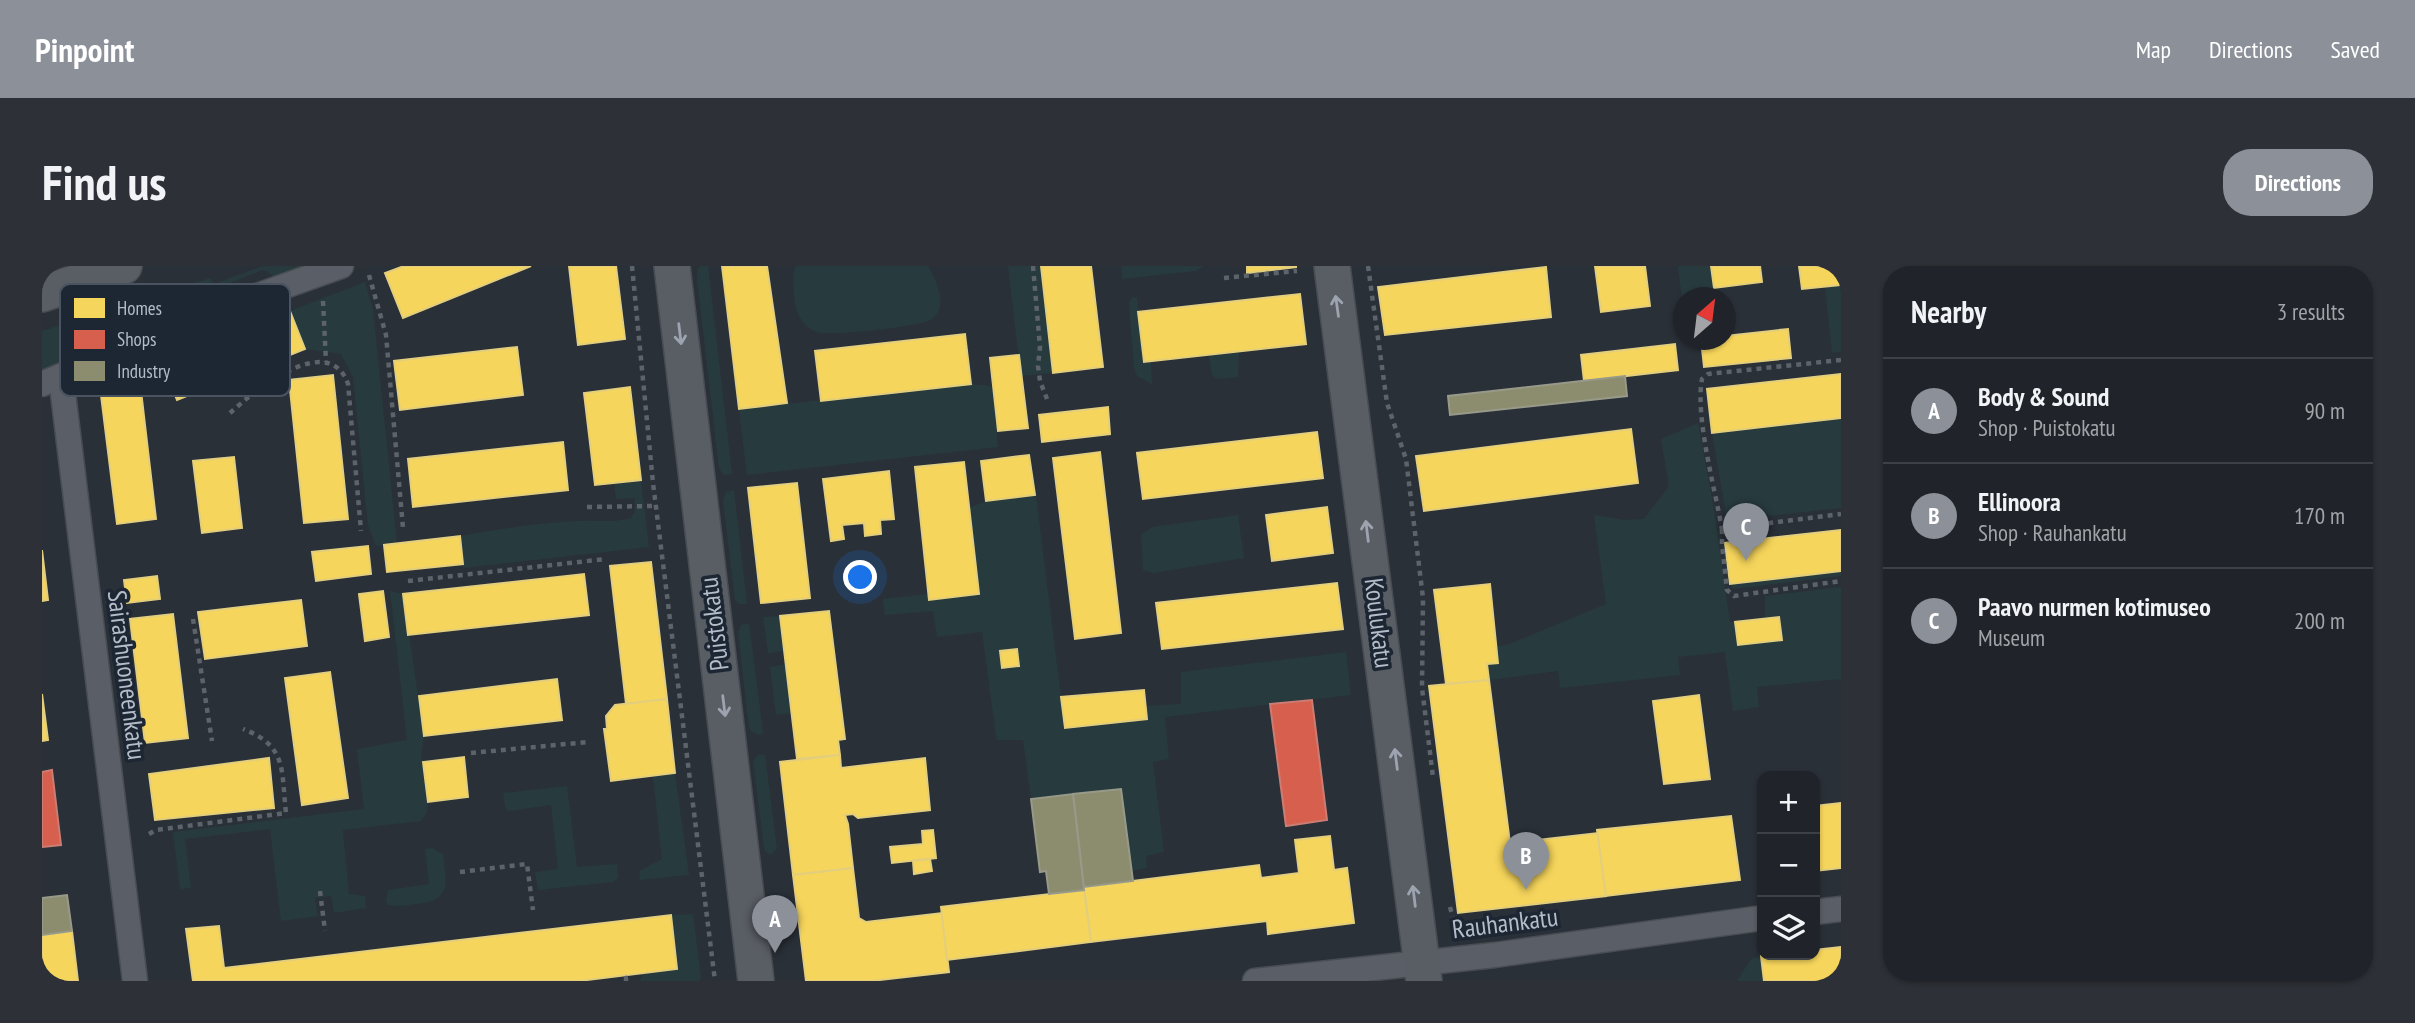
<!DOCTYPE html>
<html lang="en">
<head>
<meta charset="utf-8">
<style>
  :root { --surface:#20242a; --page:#2d3036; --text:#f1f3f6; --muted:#a2a4a8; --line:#3d4147; --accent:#8c9099 }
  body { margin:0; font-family:"PT Sans Narrow",sans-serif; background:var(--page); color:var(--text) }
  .controls { position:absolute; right:21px; bottom:21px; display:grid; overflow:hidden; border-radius:14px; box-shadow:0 2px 5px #0004 }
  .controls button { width:63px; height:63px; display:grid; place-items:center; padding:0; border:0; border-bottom:2px solid var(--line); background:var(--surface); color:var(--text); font:35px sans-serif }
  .compass { position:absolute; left:1631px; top:21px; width:63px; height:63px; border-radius:50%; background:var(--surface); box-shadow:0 2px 5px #0004; rotate:28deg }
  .you { position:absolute; left:819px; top:312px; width:24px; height:24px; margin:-18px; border:5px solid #fff; border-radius:50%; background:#1a73e8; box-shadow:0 0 0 10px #1a73e833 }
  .badge { display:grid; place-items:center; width:46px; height:46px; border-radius:50%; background:var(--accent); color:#fff; font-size:23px; font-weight:700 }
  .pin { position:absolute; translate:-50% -58px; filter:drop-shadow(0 2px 4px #0008) }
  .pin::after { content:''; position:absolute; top:37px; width:24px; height:21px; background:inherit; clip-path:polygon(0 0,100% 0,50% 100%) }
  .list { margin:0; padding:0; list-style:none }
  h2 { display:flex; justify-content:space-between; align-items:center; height:91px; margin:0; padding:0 28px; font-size:30px }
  h2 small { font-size:23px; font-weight:400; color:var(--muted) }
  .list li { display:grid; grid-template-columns:46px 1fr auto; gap:21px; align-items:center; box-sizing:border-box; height:105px; padding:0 28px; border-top:2px solid var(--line) }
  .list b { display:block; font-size:26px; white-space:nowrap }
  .list p { margin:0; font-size:23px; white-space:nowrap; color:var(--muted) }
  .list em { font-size:23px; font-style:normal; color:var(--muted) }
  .icon { flex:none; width:38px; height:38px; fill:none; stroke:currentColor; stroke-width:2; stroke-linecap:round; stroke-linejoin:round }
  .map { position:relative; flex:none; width:1799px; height:715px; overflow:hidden; border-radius:28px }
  header { display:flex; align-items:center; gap:42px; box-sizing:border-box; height:98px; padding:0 35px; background:var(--accent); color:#fff }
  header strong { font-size:33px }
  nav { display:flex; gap:38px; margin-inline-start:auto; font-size:24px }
  .intro { display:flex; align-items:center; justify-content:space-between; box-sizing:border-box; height:168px; padding:0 42px }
  h1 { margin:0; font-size:49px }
  .button { padding:18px 32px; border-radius:28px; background:var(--accent); color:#fff; font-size:24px; font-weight:700 }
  main { display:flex; gap:42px; padding:0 42px }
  aside { flex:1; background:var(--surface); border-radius:28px; box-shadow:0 2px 5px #0004 }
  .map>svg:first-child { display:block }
  .green { fill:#273a3e }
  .homes { fill:#f6d55c; stroke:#e2ce7d; stroke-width:2 }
  .shops { fill:#d6604d; stroke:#cc7c72; stroke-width:2 }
  .industry { fill:#8c8c6e; stroke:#989a89; stroke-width:2 }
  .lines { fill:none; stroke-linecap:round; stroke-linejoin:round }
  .minor-casing { stroke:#484c53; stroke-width:27 }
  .secondary-casing { stroke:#484c53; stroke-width:38 }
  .path { stroke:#5d636a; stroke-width:4.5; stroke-dasharray:5 5; stroke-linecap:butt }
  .minor { stroke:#5a5e66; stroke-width:24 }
  .secondary { stroke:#595d64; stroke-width:35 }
  .oneway { stroke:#9da4b0 }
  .labels { text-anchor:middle; stroke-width:7; stroke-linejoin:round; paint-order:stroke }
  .street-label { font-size:26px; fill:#b4bcc9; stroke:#1d2633 }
  .key { fill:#1d2633; stroke:#4a5360; stroke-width:2 }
  .key-label { font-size:19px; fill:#b4bcc9 }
</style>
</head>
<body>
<header>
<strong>Pinpoint</strong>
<nav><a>Map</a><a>Directions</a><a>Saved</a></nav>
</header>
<div class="intro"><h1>Find us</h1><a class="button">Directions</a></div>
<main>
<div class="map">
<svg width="1799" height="715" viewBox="0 0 1799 715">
  <rect width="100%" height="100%" fill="#2a3038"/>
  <g class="green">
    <polygon points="221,0 264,0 234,12 224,5 220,4 57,69 50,85 0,104 0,65 168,12 172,18"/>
    <polygon points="659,0 666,0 690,208 681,209 677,202 655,13 656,2"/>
    <path d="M754 0H886C893 13 903 32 896 46 895 48 889 54 888 54 876 61 787 70 775 66 758 60 752 42 752 26 751 17 750 8 754 0Z"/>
    <polygon points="966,0 999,0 1011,107 979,110"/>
    <polygon points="1079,0 1162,0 1154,5 1080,13"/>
    <polygon points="1636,0 1669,0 1672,22 1640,32"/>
    <polygon points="323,16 331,44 355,277 334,280 326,259 311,111 299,88 263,83 248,45"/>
    <polygon points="1799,19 1799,86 1790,87 1783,21"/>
    <polygon points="1095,31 1102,96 1109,95 1110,118 1095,110 1092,102 1087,37 1090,32"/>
    <polygon points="1197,86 1196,111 1175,113 1170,109 1167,89"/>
    <polygon points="929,118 951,120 956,181 705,209 697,143"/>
    <polygon points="1799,152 1799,242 1685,254 1670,167"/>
    <polygon points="1656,157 1671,238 1688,356 1693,356 1696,379 1737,351 1723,352 1723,330 1799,321 1799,413 1715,421 1717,441 1691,445 1683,386 1636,391 1638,409 1518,422 1516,405 1447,414 1445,398 1456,397 1455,380 1465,379 1564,338 1552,249 1582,254 1602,253 1627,220 1619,173"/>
    <path d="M599 214 607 281 421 302 418 270C456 263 494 257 534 255 553 254 570 257 589 252L593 245V232L574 233 572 217Z"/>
    <polygon points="692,224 705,338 696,338 693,333 681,234 684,226"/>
    <polygon points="994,229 1023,462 1104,453 1104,440 1139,438 1139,406 1304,386 1309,429 1123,451 1127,493 1111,496 1122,586 1104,590 1105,602 1089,605 1079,523 989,533 981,474 955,474 954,470 940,366 895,371 891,345 843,349 841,333 887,328 927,242 944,235"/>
    <polygon points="1196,249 1202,292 1111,307 1101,304 1099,269 1110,261"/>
    <polygon points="1799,305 1799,310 1691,323 1688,318"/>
    <polygon points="348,325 361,328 382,470 379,489 381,496 386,536 385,546 379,555 301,564 307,628 323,630 324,642 292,647 289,630 273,632 276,650 239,655 228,563 143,573 149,622 138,623 131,566 322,543 315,483 365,474"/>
    <polygon points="738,350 743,385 726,387 721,351"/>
    <polygon points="707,357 721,467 717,469 709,465 707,461 696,366 699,359"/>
    <polygon points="744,398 750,447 734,449 728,401"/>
    <polygon points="716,489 723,489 735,583 728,589 723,585 722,581 711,495"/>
    <polygon points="633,507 647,609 598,614 597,605 620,593 611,510"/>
    <polygon points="525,520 535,601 575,598 576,612 571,616 496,624 493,606 515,603 516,601 509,539 467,545 463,541 461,527"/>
    <path d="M390 582 401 588C404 617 411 634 375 638 365 639 356 641 346 639L344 635 346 624 387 618 383 583Z"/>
    <polygon points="651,648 659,712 657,715 597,715 600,711 599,708 635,703 629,649"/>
    <polygon points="1719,690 1722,715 1695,715 1709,693"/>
  </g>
  <g class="homes">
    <polygon points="362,0 489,0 361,52 343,7"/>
    <polygon points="527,0 574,0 583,73 536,79"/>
    <polygon points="680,0 725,0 745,137 697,143"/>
    <polygon points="999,0 1049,0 1061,101 1011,107"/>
    <polygon points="1205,0 1254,0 1254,1 1205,7"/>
    <polygon points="1553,0 1603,0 1608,40 1559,46"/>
    <polygon points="1669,0 1718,0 1720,16 1672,22"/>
    <polygon points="1757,0 1799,0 1799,19 1760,23"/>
    <polygon points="1504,1 1509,51 1343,69 1336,21"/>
    <polygon points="1258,28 1264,78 1102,96 1096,46"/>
    <polygon points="248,45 263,83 135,134 120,96"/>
    <polygon points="1746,63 1749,92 1662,101 1659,74 1684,74 1684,70"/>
    <polygon points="923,68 929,118 779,135 773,85"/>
    <polygon points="1633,78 1636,104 1542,115 1539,89"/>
    <polygon points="475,81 481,129 358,144 352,95"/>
    <polygon points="977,89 986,162 956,165 948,92"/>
    <polygon points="1799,108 1799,152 1670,167 1665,123"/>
    <polygon points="291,109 306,253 262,257 247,114"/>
    <polygon points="98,116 114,253 75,258 58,121"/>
    <polygon points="588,121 599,214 553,219 542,127"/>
    <polygon points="1066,141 1068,168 1000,176 997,149"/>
    <polygon points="1589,163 1596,217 1382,245 1374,190"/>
    <polygon points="1275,166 1281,212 1101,233 1095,187"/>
    <polygon points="521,176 526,224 371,241 366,193"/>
    <polygon points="1058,186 1079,367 1033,373 1011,192"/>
    <polygon points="987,189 993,229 944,235 939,195"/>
    <polygon points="192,191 200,262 160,267 151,195"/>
    <polygon points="922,196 937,328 887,334 873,201"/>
    <polygon points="847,205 852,253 838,254 839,268 823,270 822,257 800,259 802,273 789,275 781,213"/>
    <polygon points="755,217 768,332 719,337 706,222"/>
    <polygon points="1285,241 1291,287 1230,295 1224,249"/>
    <polygon points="1799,264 1799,305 1688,318 1683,277"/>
    <polygon points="418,270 421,298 345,306 342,279"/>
    <polygon points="326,280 329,308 274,315 270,286"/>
    <polygon points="0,284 6,334 0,335"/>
    <polygon points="609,296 625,433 584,438 568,300"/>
    <polygon points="542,308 547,349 366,369 361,328"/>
    <polygon points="115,310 118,333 85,337 82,314"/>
    <polygon points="1295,317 1301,363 1120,383 1114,337"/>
    <polygon points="1448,318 1456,397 1445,398 1447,414 1404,418 1392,324"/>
    <polygon points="341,325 347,371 323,375 317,328"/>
    <polygon points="259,334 265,380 163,393 156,346"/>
    <polygon points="787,345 803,473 796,474 798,489 755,493 738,350"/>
    <polygon points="131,348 146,472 103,477 88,353"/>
    <polygon points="1737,351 1740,374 1696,379 1693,356"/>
    <polygon points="975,383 977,400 960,402 958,385"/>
    <polygon points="288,406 306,532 260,539 243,412"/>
    <polygon points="515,413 520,454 382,470 377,430"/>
    <polygon points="1447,414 1468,577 1556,567 1564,630 1416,647 1387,420"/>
    <polygon points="1102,424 1105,453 1023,462 1019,431"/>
    <polygon points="0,428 6,474 0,475"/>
    <polygon points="1657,429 1668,513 1622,518 1611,435"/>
    <polygon points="625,433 633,507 569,515 562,463 565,463 564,450 573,439"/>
    <polygon points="798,489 799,502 883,492 888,544 816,552 811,548 803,549 806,558 811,602 751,609 738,496"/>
    <polygon points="422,491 426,531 386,536 381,496"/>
    <polygon points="227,492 232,542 113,554 107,508"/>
    <polygon points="1799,537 1799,602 1773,605 1773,540"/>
    <polygon points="1689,550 1698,614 1564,630 1555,564"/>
    <polygon points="891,564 894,592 850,597 848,581 881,578 880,565"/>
    <polygon points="1288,570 1292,604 1305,602 1312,657 1226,668 1225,655 1049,676 1042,621 1217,599 1219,612 1257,607 1253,574"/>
    <polygon points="888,593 890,605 872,608 871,595"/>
    <polygon points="811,602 817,652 824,656 900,647 907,706 829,715 764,715 751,609"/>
    <polygon points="1042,624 1049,676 905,694 899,641"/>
    <polygon points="629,649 635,703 537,715 151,715 144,663 177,660 182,702"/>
    <polygon points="30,665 36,715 0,715 0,669"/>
    <polygon points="1799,681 1799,715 1722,715 1719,690 1773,689 1773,684"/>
  </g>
  <g class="shops">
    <polygon points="1270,434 1285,554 1244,560 1228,438"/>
    <polygon points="10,504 19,579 0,581 0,506"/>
  </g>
  <g class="industry">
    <polygon points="1583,110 1585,130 1408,149 1406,130"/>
    <polygon points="1079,523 1091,615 1042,621 1031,528"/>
    <polygon points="1031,528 1042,624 1007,628 1004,605 998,606 989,533"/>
    <polygon points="25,629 30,665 0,669 0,632"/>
  </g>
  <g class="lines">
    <g class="minor-casing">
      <g id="minor">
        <polyline points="19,111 93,715"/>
        <polyline points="0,118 167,47 299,0"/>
        <polyline points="1773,646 1799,643"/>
        <polyline points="1213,715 1453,689 1720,652"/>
      </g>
    </g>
    <g class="secondary-casing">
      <g id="secondary">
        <polyline points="630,0 714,715"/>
        <polyline points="1290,0 1382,715"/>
        <polyline points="0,28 82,0"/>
      </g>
    </g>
    <g class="path">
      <polyline points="590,0 611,217 673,715"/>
      <polyline points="991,0 998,81 996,100 998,115 1005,133"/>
      <polyline points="1326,0 1345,137 1364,193 1381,332 1380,422 1391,511"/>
      <polyline points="327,9 344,69 361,262"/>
      <polyline points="1182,12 1255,5"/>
      <polyline points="281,35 284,96"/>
      <path d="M1799 94 1666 108 1660 113C1653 151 1673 223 1680 263L1799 248"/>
      <path d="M188 147C213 124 287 64 306 118L319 265"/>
      <polyline points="545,241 613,240"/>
      <polyline points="1680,263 1680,278 1685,324 1692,330 1799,315"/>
      <polyline points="366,315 564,293"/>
      <polyline points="151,353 170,475"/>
      <polyline points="429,487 546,476"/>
      <path d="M107 568 114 564 244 547C239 505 246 480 201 463"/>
      <polyline points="418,606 485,598 491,644"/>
      <polyline points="278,625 283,665"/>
      <polyline points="1408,641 1415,666"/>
      <polyline points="584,715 584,712 589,711 589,709"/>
    </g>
    <use href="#minor" class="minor"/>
    <use href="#secondary" class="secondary"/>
  </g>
  <defs><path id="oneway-shaft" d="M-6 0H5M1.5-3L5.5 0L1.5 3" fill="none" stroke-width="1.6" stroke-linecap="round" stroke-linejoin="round" transform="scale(1.75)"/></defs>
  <g class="oneway">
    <use href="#oneway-shaft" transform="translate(1295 40) rotate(-98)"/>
    <use href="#oneway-shaft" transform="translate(638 68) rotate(83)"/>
    <use href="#oneway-shaft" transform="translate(1325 265) rotate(-97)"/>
    <use href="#oneway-shaft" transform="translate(682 440) rotate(83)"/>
    <use href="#oneway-shaft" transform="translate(1354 493) rotate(-97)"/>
    <use href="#oneway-shaft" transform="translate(1372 630) rotate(-97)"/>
  </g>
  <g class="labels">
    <g class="street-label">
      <text transform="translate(1337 357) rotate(83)" y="9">Koulukatu</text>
      <text transform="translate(672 358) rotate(-97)" y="9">Puistokatu</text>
      <text transform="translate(85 409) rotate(83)" y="9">Sairashuoneenkatu</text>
      <text transform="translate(1463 657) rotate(-7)" y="9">Rauhankatu</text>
    </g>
  </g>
  <rect x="18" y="18" width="230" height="112" rx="10" class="key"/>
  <rect x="32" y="32" width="31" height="20" fill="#f6d55c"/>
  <rect x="32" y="64" width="31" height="19" fill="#d6604d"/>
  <rect x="32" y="95" width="31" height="20" fill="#8c8c6e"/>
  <g class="key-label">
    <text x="75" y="49">Homes</text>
    <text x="75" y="80">Shops</text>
    <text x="75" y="112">Industry</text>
  </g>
</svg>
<div class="controls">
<button>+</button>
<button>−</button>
<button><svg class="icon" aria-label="layers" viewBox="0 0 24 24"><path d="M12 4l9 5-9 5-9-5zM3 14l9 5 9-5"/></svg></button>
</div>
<svg class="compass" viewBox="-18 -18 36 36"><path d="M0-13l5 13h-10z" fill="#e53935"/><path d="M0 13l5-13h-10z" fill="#a2a4a8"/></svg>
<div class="you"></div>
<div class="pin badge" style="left:733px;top:687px">A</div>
<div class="pin badge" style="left:1484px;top:624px">B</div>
<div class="pin badge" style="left:1704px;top:295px">C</div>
</div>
<aside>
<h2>Nearby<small>3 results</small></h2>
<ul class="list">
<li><span class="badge">A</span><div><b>Body &amp; Sound</b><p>Shop · Puistokatu</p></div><em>90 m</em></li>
<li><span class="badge">B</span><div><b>Ellinoora</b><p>Shop · Rauhankatu</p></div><em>170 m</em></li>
<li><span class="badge">C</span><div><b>Paavo nurmen kotimuseo</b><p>Museum</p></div><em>200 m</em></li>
</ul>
</aside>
</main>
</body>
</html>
